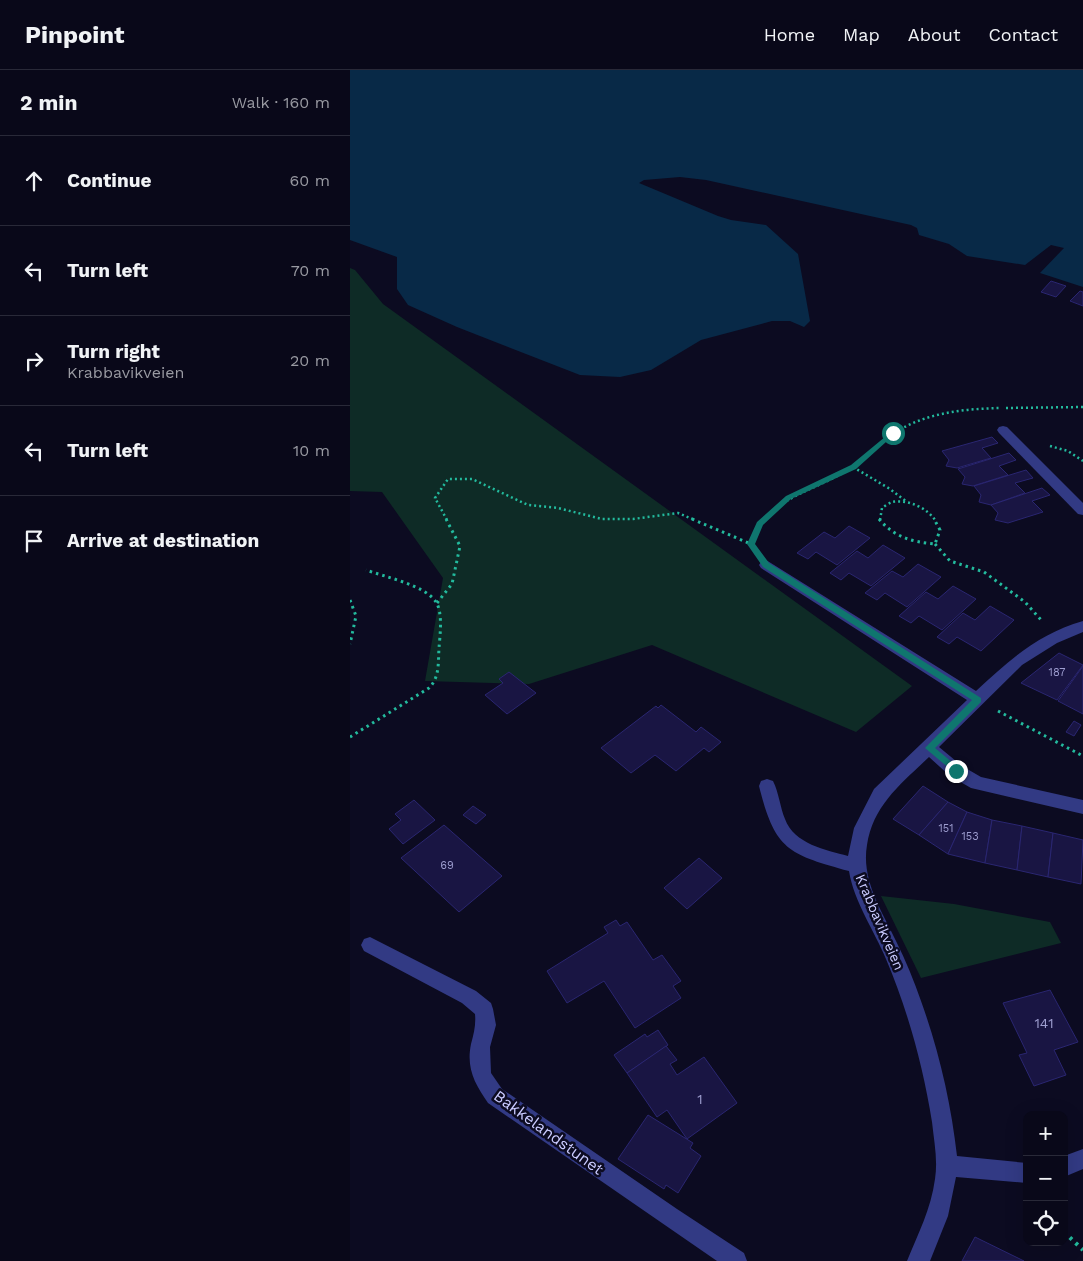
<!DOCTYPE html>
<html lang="en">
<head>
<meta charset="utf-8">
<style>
  :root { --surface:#090819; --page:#171626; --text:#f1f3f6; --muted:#999aa2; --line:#292938 }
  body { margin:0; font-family:"Work Sans",sans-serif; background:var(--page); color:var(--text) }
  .controls { position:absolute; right:15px; bottom:15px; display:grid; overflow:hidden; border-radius:10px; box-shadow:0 5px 20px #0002 }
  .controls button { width:45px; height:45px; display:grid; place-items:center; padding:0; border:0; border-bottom:1px solid var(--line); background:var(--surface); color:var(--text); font:25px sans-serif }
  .stop { position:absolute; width:15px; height:15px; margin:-11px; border:4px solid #0f766e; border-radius:50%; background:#fff }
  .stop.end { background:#0f766e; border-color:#fff; box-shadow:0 1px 5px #0008 }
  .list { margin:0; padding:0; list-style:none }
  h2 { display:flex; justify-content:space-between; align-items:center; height:65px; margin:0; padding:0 20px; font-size:21px }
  h2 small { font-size:16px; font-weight:400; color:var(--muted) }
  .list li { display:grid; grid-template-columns:32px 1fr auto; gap:15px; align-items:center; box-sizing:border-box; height:90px; padding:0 20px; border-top:1px solid var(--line) }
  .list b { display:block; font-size:19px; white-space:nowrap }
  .list p { margin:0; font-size:16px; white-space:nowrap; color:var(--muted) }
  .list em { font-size:16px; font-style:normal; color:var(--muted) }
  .icon { flex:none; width:28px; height:28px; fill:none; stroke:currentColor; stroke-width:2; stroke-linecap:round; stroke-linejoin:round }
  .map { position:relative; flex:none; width:733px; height:1191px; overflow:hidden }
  header { display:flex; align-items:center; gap:30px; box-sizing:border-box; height:70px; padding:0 25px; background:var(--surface); border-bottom:1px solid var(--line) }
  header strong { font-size:24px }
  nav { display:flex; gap:28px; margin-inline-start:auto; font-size:18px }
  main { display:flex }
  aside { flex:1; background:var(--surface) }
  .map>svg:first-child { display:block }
  .green { fill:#0e2b26 }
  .water { fill:#082947 }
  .building { fill:#191543; stroke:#2a2671 }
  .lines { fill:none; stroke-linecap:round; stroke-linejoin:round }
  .path-far2 { stroke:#23ba9d; stroke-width:2.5; stroke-dasharray:2 3; stroke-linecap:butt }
  .path-far1 { stroke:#23ba9d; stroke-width:3; stroke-dasharray:2.5 4; stroke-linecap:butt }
  .path { stroke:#23ba9d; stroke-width:4; stroke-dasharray:3 5; stroke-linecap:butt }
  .minor { fill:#323a84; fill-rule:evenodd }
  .route { fill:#0f766e }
  .labels { text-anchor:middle; stroke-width:5; stroke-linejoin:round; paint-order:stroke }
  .number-label { font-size:11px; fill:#9e9ed0 }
  .street-label { font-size:14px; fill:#cacbff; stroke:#0c0b21 }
  .near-number-label { font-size:14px; fill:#9e9ed0 }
  .near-street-label { font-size:16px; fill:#cacbff; stroke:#0c0b21 }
</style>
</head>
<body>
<header>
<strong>Pinpoint</strong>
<nav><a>Home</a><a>Map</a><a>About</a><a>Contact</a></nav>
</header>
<main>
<aside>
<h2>2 min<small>Walk · 160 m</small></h2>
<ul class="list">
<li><svg class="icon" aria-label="ahead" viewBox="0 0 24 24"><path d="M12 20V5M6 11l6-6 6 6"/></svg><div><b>Continue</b></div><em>60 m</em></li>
<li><svg class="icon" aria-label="left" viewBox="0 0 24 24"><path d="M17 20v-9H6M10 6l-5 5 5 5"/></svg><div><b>Turn left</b></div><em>70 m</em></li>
<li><svg class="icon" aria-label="right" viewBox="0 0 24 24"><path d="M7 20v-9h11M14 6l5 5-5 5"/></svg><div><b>Turn right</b><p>Krabbavikveien</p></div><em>20 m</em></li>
<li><svg class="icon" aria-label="left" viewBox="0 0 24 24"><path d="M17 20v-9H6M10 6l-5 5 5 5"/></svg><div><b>Turn left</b></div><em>10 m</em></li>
<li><svg class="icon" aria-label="arrive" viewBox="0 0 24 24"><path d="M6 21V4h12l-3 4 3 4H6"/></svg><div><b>Arrive at destination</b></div></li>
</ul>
</aside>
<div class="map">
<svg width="733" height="1191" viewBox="0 0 733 1191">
  <rect width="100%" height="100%" fill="#0c0b21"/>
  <g class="green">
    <polygon points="0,198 5,200 33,234 562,616 506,662 302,575 179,614 75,611 93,508 32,422 0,421"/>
    <polygon points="531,826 604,834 700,852 711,873 571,908"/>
  </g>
  <polygon class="water" points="0,0 733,0 733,217 690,203 714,178 701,175 675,195 617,186 599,174 569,165 567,158 561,155 356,110 330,107 294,110 289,113 368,146 381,150 416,155 448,184 460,251 454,257 440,251 422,251 351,270 301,300 270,307 230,305 107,257 58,235 47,219 47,187 0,170"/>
  <g class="building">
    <polygon points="701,211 716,216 706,227 691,222"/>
    <polygon points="730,221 733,222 733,236 720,231"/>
    <polygon points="642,367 648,373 632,378 641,388 607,398 596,396 599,390 592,381"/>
    <polygon points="659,383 666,390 649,396 658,405 623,416 612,414 615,407 608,399"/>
    <polygon points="676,400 683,408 665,413 675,423 641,435 629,432 631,425 624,416"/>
    <polygon points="692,418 700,425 682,431 693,442 658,453 645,450 648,443 641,435"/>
    <polygon points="499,456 520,468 487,495 466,482 458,489 447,483 474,462 485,468"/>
    <polygon points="533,475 555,488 521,516 499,503 491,510 480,503 507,481 518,488"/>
    <polygon points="568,494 591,507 557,537 535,523 527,530 515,523 542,501 553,507"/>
    <polygon points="603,516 626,529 592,560 569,546 561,553 549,546 576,522 588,529"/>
    <polygon points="640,536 664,550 631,581 607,567 599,574 587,567 613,543 625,550"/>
    <polygon points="709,583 733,595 707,630 671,613"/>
    <polygon points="733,596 733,644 708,631"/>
    <polygon points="159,602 186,623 157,644 135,625 153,613 149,609"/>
    <polygon points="311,635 346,662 351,657 371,672 359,682 354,678 326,701 305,685 281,703 251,678 306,636 308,638"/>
    <polygon points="724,651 731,655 724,666 716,662"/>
    <polygon points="573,716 598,732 569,765 543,749"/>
    <polygon points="64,730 85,750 53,774 39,759 51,750 45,744"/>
    <polygon points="598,732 617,742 598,784 569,765"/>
    <polygon points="123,736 136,745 126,754 113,745"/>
    <polygon points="617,742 642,750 635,793 598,784"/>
    <polygon points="642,750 672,756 667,800 635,793"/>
    <polygon points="94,755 152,806 109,842 51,788"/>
    <polygon points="672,756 703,763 698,807 667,800"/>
    <polygon points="703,763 733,770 731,814 698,807"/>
    <polygon points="349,788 372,808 337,839 314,818"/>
    <polygon points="266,850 270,856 277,852 303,890 312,885 331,911 323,916 331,928 285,958 254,911 217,933 197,901 258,863 254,857"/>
    <polygon points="700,920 728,972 704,980 716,1005 684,1016 669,985 677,983 653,933"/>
    <polygon points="308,960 318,975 277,1003 264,985 295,964 297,967"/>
    <polygon points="316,976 327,990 320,994 327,1005 354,987 387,1033 337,1069 317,1040 307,1047 277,1003"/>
    <polygon points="298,1045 343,1073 340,1078 351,1086 328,1123 316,1115 314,1119 268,1089"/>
    <polygon points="625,1167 674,1191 612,1191"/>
  </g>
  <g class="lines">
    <g class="path-far2">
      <polyline points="656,338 733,337"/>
      <polyline points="700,376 718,381 733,391"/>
      <polyline points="503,397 540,419 557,432"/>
      <polyline points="97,450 85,428 98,409 122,409 178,435 208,438 252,449 283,449 328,443 345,450"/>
      <path d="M413 450C435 426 464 419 491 404 510 394 523 378 540 366 572 343 612 339 650 338"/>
      <path d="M530 450 532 438C535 436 539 433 542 432 558 429 577 438 585 450"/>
    </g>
    <g class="path-far1">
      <polyline points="342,449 401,474"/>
      <path d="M529 449C544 467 562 472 585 474L590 460 584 449"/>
      <polyline points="401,474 409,455 414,449"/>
      <polyline points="585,474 600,491 634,502 675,532 692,551"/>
      <polyline points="0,530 6,546 0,574"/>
      <polyline points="87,533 102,514 110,476 96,449"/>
      <polyline points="648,641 733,686"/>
      <path d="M0 667 79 618C90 607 88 592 89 578 90 565 93 543 86 532 75 515 35 507 16 500"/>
    </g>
    <polyline class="path" points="714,1162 733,1180"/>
    <g class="minor">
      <polygon points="653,356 657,357 733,433 733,445 728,444 649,363 647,360 649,357"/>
      <path d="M416 490 626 621C659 590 688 564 733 551V562L707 573 672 595 589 677 612 696 631 707 733 730V744L621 718 600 706 579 687C552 713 523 735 517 775 511 810 532 841 546 871 556 891 564 911 571 931 589 981 601 1033 607 1086L677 1093V1113L606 1107 598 1146 580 1191H557C568 1164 581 1139 585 1109 588 1090 584 1071 582 1052 573 996 558 941 536 889 524 860 504 832 499 801 438 784 425 780 409 716L411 711 417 709 423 711C429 723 430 737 435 749 444 774 476 780 498 786L504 758 524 719 617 630 411 498 409 495 411 492Z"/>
      <path d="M20 867 126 921 141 933 143 939 146 955 140 977 141 1003 152 1019 327 1139 394 1183 397 1191H367L138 1033C125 1014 116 999 121 974 124 963 126 955 125 944L112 933 14 881 11 875 14 869Z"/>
      <polygon points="733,1079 733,1099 714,1107 714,1086"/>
    </g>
  </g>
  <polygon class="route" points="541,362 546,363 506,399 441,429 413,455 405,474 419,493 631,628 631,632 585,678 609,698 610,701 606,704 575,678 622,630 413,497 397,474 407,452 436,426 501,395"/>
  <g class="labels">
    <g class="number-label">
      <text x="707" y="606">187</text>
      <text x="596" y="762">151</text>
      <text x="620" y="770">153</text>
      <text x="97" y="799">69</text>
    </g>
    <g class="street-label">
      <text transform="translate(530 852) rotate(67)" y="5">Krabbavikveien</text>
    </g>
    <g class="near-number-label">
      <text x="694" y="958">141</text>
      <text x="350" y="1034">1</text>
    </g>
    <g class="near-street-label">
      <text transform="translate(199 1062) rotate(36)" y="6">Bakkelandstunet</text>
    </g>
  </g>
</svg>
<div class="controls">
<button>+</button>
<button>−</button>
<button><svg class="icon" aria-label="locate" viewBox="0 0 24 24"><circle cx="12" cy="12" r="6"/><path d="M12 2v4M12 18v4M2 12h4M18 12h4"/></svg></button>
</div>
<div class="stop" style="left:543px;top:363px"></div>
<div class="stop end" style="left:606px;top:701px"></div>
</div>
</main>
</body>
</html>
